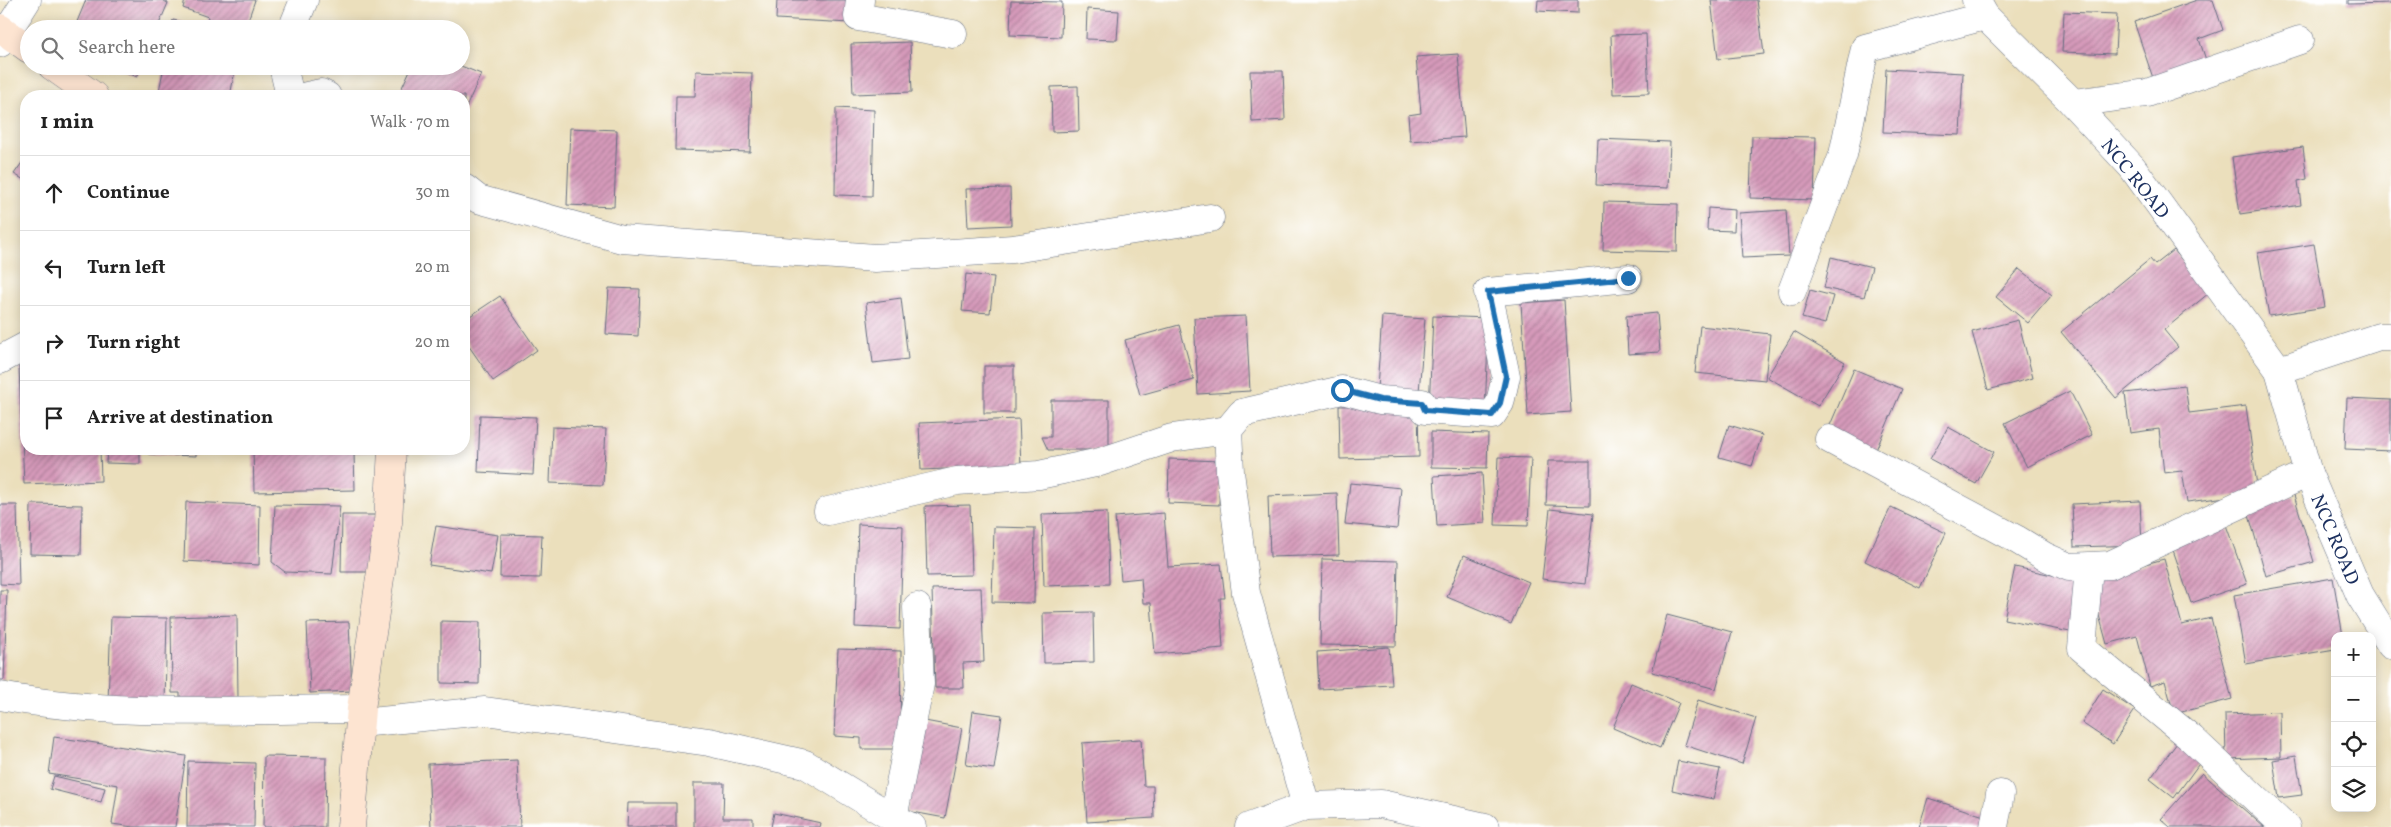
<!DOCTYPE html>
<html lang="en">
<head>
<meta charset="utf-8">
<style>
  :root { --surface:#fff; --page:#f2f2f2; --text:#222; --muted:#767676; --line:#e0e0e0 }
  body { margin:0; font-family:Vollkorn,serif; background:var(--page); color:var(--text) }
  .controls { position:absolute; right:15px; bottom:15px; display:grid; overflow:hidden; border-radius:10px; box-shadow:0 2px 12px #0003 }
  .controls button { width:45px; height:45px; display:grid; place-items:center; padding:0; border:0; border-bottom:1px solid var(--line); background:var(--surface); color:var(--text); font:25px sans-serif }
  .stop { position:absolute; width:15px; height:15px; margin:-11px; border:4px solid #1f6fb2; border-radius:50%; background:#fff }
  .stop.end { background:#1f6fb2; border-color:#fff; box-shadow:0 1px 5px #0008 }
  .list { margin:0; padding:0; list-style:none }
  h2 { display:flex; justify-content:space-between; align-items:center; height:65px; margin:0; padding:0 20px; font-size:21px }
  h2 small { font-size:16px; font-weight:400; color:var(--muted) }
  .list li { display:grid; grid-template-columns:32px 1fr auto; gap:15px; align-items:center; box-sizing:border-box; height:75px; padding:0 20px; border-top:1px solid var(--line) }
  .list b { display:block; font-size:19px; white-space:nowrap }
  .list em { font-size:16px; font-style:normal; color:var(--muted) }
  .icon { flex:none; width:28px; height:28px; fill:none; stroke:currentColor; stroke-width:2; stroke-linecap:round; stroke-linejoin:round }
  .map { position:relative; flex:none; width:2391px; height:827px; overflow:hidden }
  .search { position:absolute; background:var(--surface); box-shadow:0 2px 12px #0003; left:20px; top:20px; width:450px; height:55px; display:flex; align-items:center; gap:12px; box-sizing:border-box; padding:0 18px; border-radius:28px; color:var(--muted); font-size:19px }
  .panel { position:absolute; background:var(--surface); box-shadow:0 2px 12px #0003; left:20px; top:90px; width:450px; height:365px; border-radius:20px }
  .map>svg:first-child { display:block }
  .building { fill:url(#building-hatch) }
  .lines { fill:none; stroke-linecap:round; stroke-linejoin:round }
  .minor-casing { stroke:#646d7f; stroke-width:29 }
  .secondary-casing { stroke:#646d7f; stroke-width:29 }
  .minor { stroke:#fff; stroke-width:28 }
  .secondary { stroke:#fde4d1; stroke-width:28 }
  .route { stroke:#1f6fb2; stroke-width:6 }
  .labels { text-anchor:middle; stroke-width:4; stroke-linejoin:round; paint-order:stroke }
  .street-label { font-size:19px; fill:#1b2f5e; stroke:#fff }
</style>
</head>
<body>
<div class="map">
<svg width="2391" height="827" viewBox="0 0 2391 827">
  <defs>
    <pattern id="building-hatch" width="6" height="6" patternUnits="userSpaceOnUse" patternTransform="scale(1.25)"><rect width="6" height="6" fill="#d69aba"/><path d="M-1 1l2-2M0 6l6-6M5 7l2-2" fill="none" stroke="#ad7e9a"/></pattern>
  </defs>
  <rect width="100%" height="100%" fill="#fff"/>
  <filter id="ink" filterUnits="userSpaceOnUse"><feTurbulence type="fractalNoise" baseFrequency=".02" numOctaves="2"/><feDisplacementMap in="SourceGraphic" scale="10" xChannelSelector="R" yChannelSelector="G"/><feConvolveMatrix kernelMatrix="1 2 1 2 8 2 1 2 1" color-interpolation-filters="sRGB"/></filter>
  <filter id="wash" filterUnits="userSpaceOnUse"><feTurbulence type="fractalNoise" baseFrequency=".0096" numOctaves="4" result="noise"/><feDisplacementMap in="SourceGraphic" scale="20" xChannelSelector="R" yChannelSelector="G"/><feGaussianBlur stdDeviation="1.12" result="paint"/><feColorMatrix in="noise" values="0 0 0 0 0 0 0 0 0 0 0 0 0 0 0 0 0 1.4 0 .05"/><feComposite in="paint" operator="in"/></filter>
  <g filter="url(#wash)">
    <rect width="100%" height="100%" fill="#ebdfbc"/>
    <g id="blocks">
      <g class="building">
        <polygon points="86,0 162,0 168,3 157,29 74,29"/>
        <polygon points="185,0 255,0 245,29 204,29 208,17 183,8"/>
        <polygon points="777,0 851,0 850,23 776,19"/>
        <polygon points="1538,0 1578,0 1578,13 1537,11"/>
        <polygon points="1711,0 1757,0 1764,54 1718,59"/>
        <polygon points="2197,0 2213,0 2223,30 2199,39 2207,63 2154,81 2134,22"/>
        <polygon points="2348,0 2391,0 2391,3 2348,4"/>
        <polygon points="1011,1 1062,2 1061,37 1010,35"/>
        <polygon points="1087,9 1119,11 1117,40 1086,39"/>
        <polygon points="2064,12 2117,14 2115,54 2062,52"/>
        <polygon points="173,20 196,25 195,29 171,29"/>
        <polygon points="1646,34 1649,93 1613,94 1611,35"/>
        <polygon points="910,42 912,92 853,94 851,44"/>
        <polygon points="1458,54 1465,137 1410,141 1408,115 1421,113 1416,57"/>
        <polygon points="111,66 142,66 137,77"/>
        <polygon points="164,66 214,66 235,71 230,96 158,96"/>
        <polygon points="412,66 461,66 481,74 464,112 464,96 398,96"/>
        <polygon points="1886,69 1963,73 1960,135 1883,132"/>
        <polygon points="696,71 752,73 750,152 675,150 676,96 695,96"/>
        <polygon points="1250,71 1283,71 1285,120 1252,122"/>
        <polygon points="1078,86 1079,131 1052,132 1051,87"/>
        <polygon points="836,108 874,110 872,196 835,195"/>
        <polygon points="570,128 617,130 614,207 567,205"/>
        <polygon points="1752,136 1816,137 1814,200 1750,198"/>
        <polygon points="1598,139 1670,142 1668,188 1596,185"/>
        <polygon points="2303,147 2307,179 2298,181 2301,205 2240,214 2232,157"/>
        <polygon points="26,157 26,181 14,174"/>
        <polygon points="1010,188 1011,225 968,227 966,189"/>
        <polygon points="1604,202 1678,204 1677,252 1603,250"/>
        <polygon points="1708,208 1735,210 1734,231 1707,230"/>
        <polygon points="1786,210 1789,256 1742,258 1739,213"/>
        <polygon points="2314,244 2325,307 2269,316 2258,253"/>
        <polygon points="2174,250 2209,293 2164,330 2178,347 2116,398 2061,332 2150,259 2155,265"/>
        <polygon points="1831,257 1872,267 1864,297 1824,288"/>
        <polygon points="2019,269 2052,295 2028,323 1996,297"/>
        <polygon points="966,274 994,277 990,313 962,311"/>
        <polygon points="609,288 640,289 638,336 606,334"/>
        <polygon points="1810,290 1833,296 1825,324 1802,318"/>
        <polygon points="500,296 537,350 493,381 464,339 464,320"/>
        <polygon points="901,298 908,359 873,363 866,303"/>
        <polygon points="1564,300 1571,412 1528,415 1521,303"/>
        <polygon points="1657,313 1660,352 1628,354 1626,316"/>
        <polygon points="1246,316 1250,391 1198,394 1194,318"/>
        <polygon points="1382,316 1425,319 1419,392 1377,389"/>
        <polygon points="1433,316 1489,318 1485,411 1429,410"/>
        <polygon points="2018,320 2033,378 1988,390 1972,332"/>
        <polygon points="1179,325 1194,380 1140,395 1125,340"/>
        <polygon points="1700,326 1770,334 1765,380 1695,373"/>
        <polygon points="1794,332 1845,362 1818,406 1767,377"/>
        <rect x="984" y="366" width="30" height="47"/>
        <polygon points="19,367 26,367 26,449 100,449 101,481 24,484"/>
        <polygon points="1854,369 1902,389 1876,450 1828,430"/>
        <polygon points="2185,386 2189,413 2246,406 2258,493 2187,502 2182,471 2164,473 2159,429 2130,433 2125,393"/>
        <polygon points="2070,391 2092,435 2027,467 2005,423"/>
        <polygon points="2347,398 2391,400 2391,451 2345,449"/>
        <polygon points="1051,400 1109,400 1109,450 1048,450 1042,437 1051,437"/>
        <polygon points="1418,405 1419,457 1340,459 1339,406"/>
        <polygon points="480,415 536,417 533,475 478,472"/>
        <polygon points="1019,419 1021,466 921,470 919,423"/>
        <polygon points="1729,425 1762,435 1752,466 1719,457"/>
        <polygon points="552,427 606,429 603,485 550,483"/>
        <polygon points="1948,427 1994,452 1976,484 1930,459"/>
        <polygon points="1431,432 1488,434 1487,468 1431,467"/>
        <polygon points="107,449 140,449 140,464 106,463"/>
        <polygon points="148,449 196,449 196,456 148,454"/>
        <polygon points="253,449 373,449 373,452 354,453 355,490 254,492"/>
        <polygon points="1498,457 1531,458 1528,526 1495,525"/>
        <polygon points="1169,459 1220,461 1219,505 1168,503"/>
        <polygon points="1548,461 1590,461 1590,506 1546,505"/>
        <polygon points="1482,473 1485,523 1437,526 1434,476"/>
        <polygon points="1350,483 1401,488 1397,529 1345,524"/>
        <polygon points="1337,493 1339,555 1270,557 1268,496"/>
        <polygon points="2294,495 2314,562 2266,576 2247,508"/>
        <polygon points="2140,501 2142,545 2074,547 2072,504"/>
        <polygon points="186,502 260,505 259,565 184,561"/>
        <polygon points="31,504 82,505 81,555 30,554"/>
        <polygon points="0,505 17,505 19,585 0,584"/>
        <polygon points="275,505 340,506 332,574 285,572 272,562"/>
        <polygon points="970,505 972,575 927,576 925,506"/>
        <polygon points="1891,507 1946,533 1920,588 1865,561"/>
        <polygon points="1550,509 1593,514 1585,584 1542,579"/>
        <polygon points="1107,512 1109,584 1044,586 1042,514"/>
        <polygon points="1164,513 1168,567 1221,564 1225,598 1220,598 1223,648 1155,654 1151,603 1143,603 1141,578 1121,580 1115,517"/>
        <polygon points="342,515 381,515 380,572 341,572"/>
        <polygon points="858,524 903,526 900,629 855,627"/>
        <polygon points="2226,525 2247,584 2191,603 2171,544"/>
        <polygon points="436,526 498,535 491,574 429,565"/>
        <polygon points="994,527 1035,528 1034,603 992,602"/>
        <polygon points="501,534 542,535 540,578 500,577"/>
        <polygon points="1464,555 1529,582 1511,624 1447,597"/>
        <polygon points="1322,559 1398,561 1396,646 1320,645"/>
        <polygon points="2164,559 2182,625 2211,618 2232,699 2174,714 2165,681 2150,686 2137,636 2107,644 2089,579"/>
        <polygon points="2015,567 2080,581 2070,632 2004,619"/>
        <polygon points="2333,578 2343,636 2335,636 2335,649 2246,664 2234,595"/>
        <polygon points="981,588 984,662 963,663 964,688 935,688 932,589"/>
        <polygon points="0,590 7,590 4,680 0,680"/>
        <polygon points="1093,612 1094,662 1044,663 1043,613"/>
        <polygon points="237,615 238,700 180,701 180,693 172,693 171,617"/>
        <polygon points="1667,615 1732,632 1716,689 1652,672"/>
        <polygon points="111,617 167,618 165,703 108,702"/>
        <polygon points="441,621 480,622 479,684 441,683"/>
        <polygon points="349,622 352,691 310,693 307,623"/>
        <polygon points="1389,647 1392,685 1319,689 1317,652"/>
        <polygon points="838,649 901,651 900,749 861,749 861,738 834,736"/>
        <polygon points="1631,683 1679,703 1660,748 1613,728"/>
        <polygon points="2103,689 2135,710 2113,744 2082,723"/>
        <polygon points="1698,700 1756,718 1742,764 1684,745"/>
        <polygon points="973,711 1002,715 994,769 966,765"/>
        <polygon points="2280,712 2281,757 2226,759 2225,714"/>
        <polygon points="925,721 962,728 945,818 907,811"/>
        <polygon points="54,737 186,756 175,827 133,827 112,824 118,785 49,774"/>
        <polygon points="1141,739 1144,786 1153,786 1154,818 1087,822 1082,743"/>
        <polygon points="2177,743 2201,761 2174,798 2150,779"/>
        <polygon points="264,756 326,757 325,827 263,827"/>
        <polygon points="2296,756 2302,795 2279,798 2273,760"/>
        <polygon points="517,760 520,827 431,827 428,764"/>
        <polygon points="188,761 255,763 254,827 187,827"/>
        <polygon points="1678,761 1720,769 1713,799 1672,790"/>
        <polygon points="2202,773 2264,827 2170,827 2161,819"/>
        <polygon points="54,776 105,788 101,802 50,789"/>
        <polygon points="694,783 724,783 723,818 753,818 753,827 694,827"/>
        <polygon points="1928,798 1984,816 1980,827 1919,827"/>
        <polygon points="628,803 676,803 676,827 627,827"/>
        <polygon points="774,813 821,823 820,827 771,827"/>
      </g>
    </g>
  </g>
  <g filter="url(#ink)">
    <use href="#blocks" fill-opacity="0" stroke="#646d7f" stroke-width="1"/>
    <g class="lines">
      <g class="minor-casing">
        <g id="minor">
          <polyline points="860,0 858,17 953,34"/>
          <polyline points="1976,0 1985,16 2068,98 2132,167 2279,370 2379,337 2391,337"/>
          <polyline points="292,29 304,0"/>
          <polyline points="0,43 27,0"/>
          <polyline points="283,66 290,96"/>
          <polyline points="307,96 321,93 327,96"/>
          <polyline points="2073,103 2147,93 2300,40"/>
          <polyline points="464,188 478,199 622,239 875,258 1013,249 1210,218"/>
          <polyline points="1792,291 1843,155 1865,48 1985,16"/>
          <polyline points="0,360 26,346"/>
          <polyline points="2279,370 2308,473 2360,595 2391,645"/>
          <polyline points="1829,439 2016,539 2044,556 2069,567 2110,565 2308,473"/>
          <polyline points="828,511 957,481 1039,475 1100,462 1172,438 1228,430"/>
          <polyline points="2089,567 2082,648 2192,739 2286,827"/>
          <path d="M0 696C118 718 242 709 361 709"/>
          <polyline points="360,723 485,711 709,742 805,764 893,818 912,827"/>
          <polyline points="1306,806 1246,593 1230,472 1228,430 1242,413 1342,390 1380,400 1422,403 1425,410 1492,415 1500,403 1506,376 1488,292 1628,278"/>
          <polyline points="893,818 920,684 917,607"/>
          <polyline points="1249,827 1306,806 1381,804 1485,827"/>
          <polyline points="1994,827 2000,794"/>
        </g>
      </g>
      <g class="secondary-casing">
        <g id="secondary">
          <polyline points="0,28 29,49"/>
          <polyline points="52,66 94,96"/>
          <polyline points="351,827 361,709 388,523 392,449"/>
        </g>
      </g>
      <use href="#minor" class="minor"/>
      <use href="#secondary" class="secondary"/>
    </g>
  </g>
  <g class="lines" filter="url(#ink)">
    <polyline class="route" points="1342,390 1380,400 1422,403 1425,410 1492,415 1500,403 1506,376 1488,292 1628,278"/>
  </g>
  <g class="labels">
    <g class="street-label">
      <text transform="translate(2136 178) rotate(51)" y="7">NCC ROAD</text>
      <text transform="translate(2336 539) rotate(67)" y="7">NCC ROAD</text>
    </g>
  </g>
</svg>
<div class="controls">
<button>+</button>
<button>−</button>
<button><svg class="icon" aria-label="locate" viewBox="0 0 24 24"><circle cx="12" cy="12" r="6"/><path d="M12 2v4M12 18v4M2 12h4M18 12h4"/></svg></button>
<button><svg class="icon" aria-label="layers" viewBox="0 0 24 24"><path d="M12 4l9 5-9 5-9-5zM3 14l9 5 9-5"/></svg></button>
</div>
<div class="stop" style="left:1342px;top:390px"></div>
<div class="stop end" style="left:1628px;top:278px"></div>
<div class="search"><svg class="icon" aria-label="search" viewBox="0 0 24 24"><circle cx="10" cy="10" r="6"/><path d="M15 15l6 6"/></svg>Search here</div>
<section class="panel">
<h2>1 min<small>Walk · 70 m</small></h2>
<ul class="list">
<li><svg class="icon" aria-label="ahead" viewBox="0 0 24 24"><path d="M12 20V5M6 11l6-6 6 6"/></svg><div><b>Continue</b></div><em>30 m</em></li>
<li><svg class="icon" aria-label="left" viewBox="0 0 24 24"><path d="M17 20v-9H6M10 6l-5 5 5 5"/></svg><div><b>Turn left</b></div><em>20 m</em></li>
<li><svg class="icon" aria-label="right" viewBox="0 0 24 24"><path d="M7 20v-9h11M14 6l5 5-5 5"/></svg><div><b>Turn right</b></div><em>20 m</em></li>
<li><svg class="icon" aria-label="arrive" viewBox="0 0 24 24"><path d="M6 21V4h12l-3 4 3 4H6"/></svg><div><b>Arrive at destination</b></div></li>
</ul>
</section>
</div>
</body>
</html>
